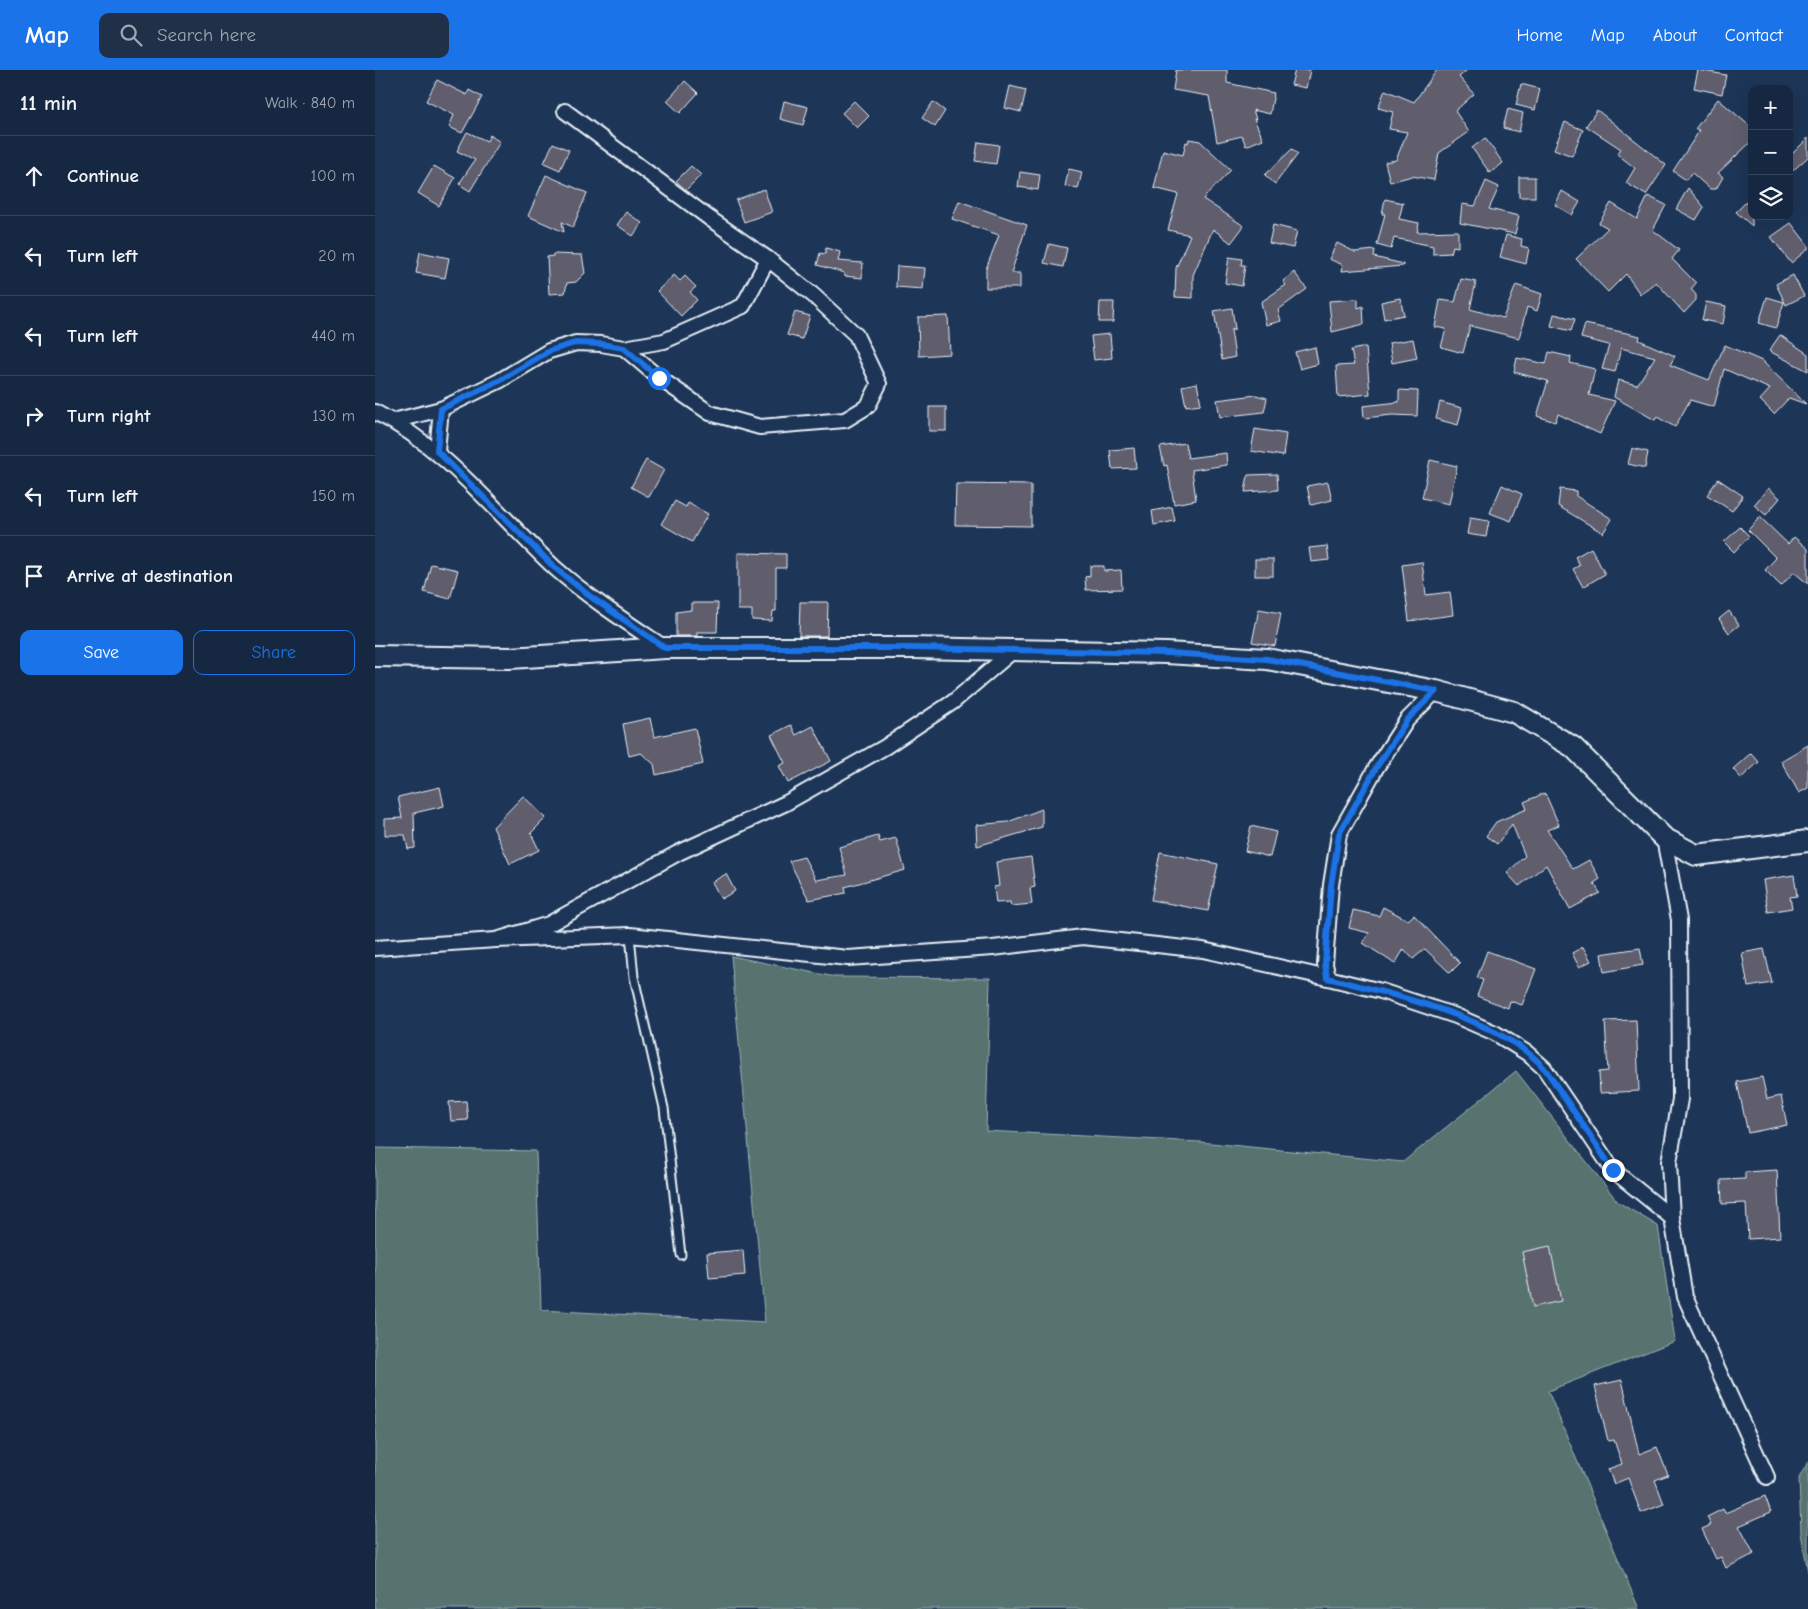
<!DOCTYPE html>
<html lang="en">
<head>
<meta charset="utf-8">
<style>
  :root { --surface:#162841; --page:#1f3048; --text:#f1f3f6; --muted:#9ea6b1; --line:#35445a; --accent:#1a73e8 }
  body { margin:0; font-family:"Comic Neue",sans-serif; background:var(--page); color:var(--text) }
  .controls { position:absolute; right:15px; top:15px; display:grid; overflow:hidden; border-radius:10px; box-shadow:0 5px 20px #0002 }
  .controls button { width:45px; height:45px; display:grid; place-items:center; padding:0; border:0; border-bottom:1px solid var(--line); background:var(--surface); color:var(--text); font:25px sans-serif }
  .stop { position:absolute; width:15px; height:15px; margin:-11px; border:4px solid #1a73e8; border-radius:50%; background:#fff }
  .stop.end { background:#1a73e8; border-color:#fff; box-shadow:0 1px 5px #0008 }
  .list { margin:0; padding:0; list-style:none }
  h2 { display:flex; justify-content:space-between; align-items:center; height:65px; margin:0; padding:0 20px; font-size:21px }
  h2 small { font-size:16px; font-weight:400; color:var(--muted) }
  .list li { display:grid; grid-template-columns:32px 1fr auto; gap:15px; align-items:center; box-sizing:border-box; height:80px; padding:0 20px; border-top:1px solid var(--line) }
  .list b { display:block; font-size:19px; white-space:nowrap }
  .list em { font-size:16px; font-style:normal; color:var(--muted) }
  .actions { display:flex; gap:10px; padding:15px 20px }
  .actions a { flex:1; padding:11px 0; border:1px solid var(--accent); border-radius:10px; text-align:center; font-size:18px; color:var(--accent) }
  .actions .main { background:var(--accent); color:#fff }
  .icon { flex:none; width:28px; height:28px; fill:none; stroke:currentColor; stroke-width:2; stroke-linecap:round; stroke-linejoin:round }
  .map { position:relative; flex:none; width:1433px; height:1539px; overflow:hidden }
  header { display:flex; align-items:center; gap:30px; box-sizing:border-box; height:70px; padding:0 25px; background:var(--accent); color:#fff }
  header strong { font-size:24px }
  nav { display:flex; gap:28px; margin-inline-start:auto; font-size:18px }
  .search { width:350px; height:45px; background:var(--page); display:flex; align-items:center; gap:12px; box-sizing:border-box; padding:0 18px; border-radius:10px; color:var(--muted); font-size:19px }
  main { display:flex }
  aside { flex:1; background:var(--surface) }
  .map>svg:first-child { display:block }
  .green { fill:#577370; stroke:#a0b2b4 }
  .building { fill:#605d6d; stroke:#e8f1f8 }
  .lines { fill:none; stroke-linecap:round; stroke-linejoin:round }
  .lane-casing { stroke:#e8f1f8; stroke-width:11 }
  .street-casing { stroke:#e8f1f8; stroke-width:18 }
  .secondary-casing { stroke:#e8f1f8; stroke-width:24 }
  .lane { stroke:#1d3557; stroke-width:7 }
  .street { stroke:#1d3557; stroke-width:14 }
  .secondary { stroke:#1d3557; stroke-width:20 }
  .route { stroke:#1a73e8; stroke-width:6 }
</style>
</head>
<body>
<header>
<strong>Map</strong>
<div class="search"><svg class="icon" aria-label="search" viewBox="0 0 24 24"><circle cx="10" cy="10" r="6"/><path d="M15 15l6 6"/></svg>Search here</div>
<nav><a>Home</a><a>Map</a><a>About</a><a>Contact</a></nav>
</header>
<main>
<aside>
<h2>11 min<small>Walk · 840 m</small></h2>
<ul class="list">
<li><svg class="icon" aria-label="ahead" viewBox="0 0 24 24"><path d="M12 20V5M6 11l6-6 6 6"/></svg><div><b>Continue</b></div><em>100 m</em></li>
<li><svg class="icon" aria-label="left" viewBox="0 0 24 24"><path d="M17 20v-9H6M10 6l-5 5 5 5"/></svg><div><b>Turn left</b></div><em>20 m</em></li>
<li><svg class="icon" aria-label="left" viewBox="0 0 24 24"><path d="M17 20v-9H6M10 6l-5 5 5 5"/></svg><div><b>Turn left</b></div><em>440 m</em></li>
<li><svg class="icon" aria-label="right" viewBox="0 0 24 24"><path d="M7 20v-9h11M14 6l5 5-5 5"/></svg><div><b>Turn right</b></div><em>130 m</em></li>
<li><svg class="icon" aria-label="left" viewBox="0 0 24 24"><path d="M17 20v-9H6M10 6l-5 5 5 5"/></svg><div><b>Turn left</b></div><em>150 m</em></li>
<li><svg class="icon" aria-label="arrive" viewBox="0 0 24 24"><path d="M6 21V4h12l-3 4 3 4H6"/></svg><div><b>Arrive at destination</b></div></li>
</ul>
<div class="actions"><a class="main">Save</a><a>Share</a></div>
</aside>
<div class="map">
<svg width="1433" height="1539" viewBox="0 0 1433 1539">
  <rect width="100%" height="100%" fill="#1d3557"/>
  <filter id="ink" filterUnits="userSpaceOnUse"><feTurbulence type="fractalNoise" baseFrequency=".02" numOctaves="2"/><feDisplacementMap in="SourceGraphic" scale="10" xChannelSelector="R" yChannelSelector="G"/><feConvolveMatrix kernelMatrix="1 2 1 2 8 2 1 2 1" color-interpolation-filters="sRGB"/></filter>
  <g filter="url(#ink)">
    <g class="green">
      <polygon points="356,886 460,907 615,908 611,1061 825,1072 1028,1092 1141,1001 1243,1132 1283,1156 1300,1271 1173,1321 1264,1539 0,1539 0,1078 161,1081 166,1240 390,1252"/>
      <polygon points="1433,1392 1433,1502 1426,1463 1424,1408"/>
    </g>
    <g class="building">
      <polygon points="801,0 852,0 852,13 899,23 895,44 878,40 881,49 879,49 888,69 871,76 867,66 842,72 834,26 798,20"/>
      <polygon points="920,0 935,0 931,18 916,15"/>
      <polygon points="1062,0 1092,0 1084,7 1099,24 1080,41 1094,62 1064,83 1059,110 1037,106 1015,112 1010,92 1021,90 1032,62 1014,59 1018,42 1003,38 1010,20 1039,32"/>
      <polygon points="1323,0 1351,5 1347,24 1319,18"/>
      <polygon points="62,10 92,25 94,20 107,27 87,63 74,57 79,45 51,31"/>
      <polygon points="310,11 323,23 305,43 292,31"/>
      <polygon points="1146,14 1165,19 1160,40 1141,35"/>
      <polygon points="635,16 651,20 646,42 630,38"/>
      <polygon points="1343,29 1377,58 1377,71 1343,103 1348,107 1341,119 1335,119 1317,103 1311,110 1298,101 1321,66 1324,60 1320,59"/>
      <polygon points="409,31 433,37 428,55 405,49"/>
      <polygon points="479,31 494,46 482,58 467,43"/>
      <polygon points="558,32 570,41 560,57 547,48"/>
      <polygon points="1133,39 1148,43 1144,62 1128,58"/>
      <polygon points="1222,40 1291,95 1271,125 1251,113 1260,98 1242,84 1246,79 1211,56"/>
      <polygon points="1190,52 1208,60 1197,86 1179,79"/>
      <polygon points="92,62 112,71 115,65 125,72 95,121 84,114 100,90 82,81"/>
      <polygon points="1110,68 1128,93 1115,103 1097,78"/>
      <polygon points="1433,68 1433,87 1414,104 1414,87"/>
      <polygon points="814,69 825,71 856,100 828,129 869,156 856,173 838,159 818,205 818,228 800,227 801,198 815,165 793,160 803,124 779,118 788,80 808,85 811,72 813,73"/>
      <polygon points="603,72 624,75 621,94 600,91"/>
      <polygon points="178,73 194,80 185,100 169,93"/>
      <polygon points="917,79 923,84 900,114 890,105"/>
      <polygon points="59,96 80,108 64,136 43,123"/>
      <polygon points="316,96 326,105 311,120 301,111"/>
      <polygon points="694,99 707,102 703,119 690,116"/>
      <polygon points="645,102 665,105 663,120 643,117"/>
      <polygon points="171,105 212,123 198,157 187,152 189,162 153,146"/>
      <rect x="1144" y="107" width="16" height="20"/>
      <polygon points="1111,111 1124,117 1114,139 1144,146 1140,164 1085,153 1087,134 1100,136"/>
      <polygon points="1313,118 1329,137 1321,150 1301,139"/>
      <polygon points="389,119 397,142 369,152 361,130"/>
      <polygon points="1187,121 1205,132 1197,145 1180,135"/>
      <polygon points="1273,126 1291,135 1278,160 1304,180 1297,189 1321,213 1316,219 1321,225 1321,230 1309,243 1281,212 1265,224 1251,204 1233,222 1201,189 1233,158 1224,153 1236,133 1262,149"/>
      <polygon points="1377,126 1377,156 1361,142"/>
      <polygon points="1010,129 1028,133 1024,149 1044,153 1042,162 1083,161 1083,177 1078,176 1076,183 1058,184 1058,176 1019,168 1016,179 1002,175 1010,144 1007,144"/>
      <polygon points="584,131 652,155 636,203 645,203 645,218 611,218 611,199 624,165 577,149"/>
      <polygon points="251,142 267,153 258,166 242,155"/>
      <polygon points="1416,153 1433,175 1433,179 1416,193 1396,167"/>
      <polygon points="898,155 922,161 918,178 894,173"/>
      <polygon points="1131,165 1147,169 1146,176 1154,178 1151,194 1125,187"/>
      <polygon points="962,173 980,182 1000,180 999,187 1028,194 1028,196 967,201 968,195 954,189"/>
      <polygon points="674,174 692,178 688,197 669,193"/>
      <polygon points="451,178 465,182 463,191 488,193 487,208 469,206 469,203 442,195 445,183 450,184"/>
      <polygon points="45,182 74,188 70,208 41,203"/>
      <polygon points="178,184 207,185 210,203 201,212 192,213 190,223 174,224 172,187 178,186"/>
      <polygon points="854,187 867,189 866,195 870,195 867,216 850,213"/>
      <polygon points="522,196 550,198 548,219 521,217"/>
      <polygon points="919,202 932,219 903,240 906,251 891,255 886,232 911,215 908,211"/>
      <polygon points="299,205 305,211 310,206 321,217 315,222 322,230 306,246 282,221"/>
      <polygon points="1418,205 1429,226 1411,235 1401,214"/>
      <polygon points="1086,209 1101,212 1095,239 1128,248 1141,215 1167,224 1162,241 1152,237 1144,268 1095,256 1088,283 1066,277 1071,259 1060,257 1065,230 1080,232"/>
      <polygon points="1392,227 1409,232 1401,258 1384,253"/>
      <polygon points="1025,228 1029,245 1009,249 1006,232"/>
      <polygon points="983,229 983,238 988,236 989,254 957,262 954,231"/>
      <polygon points="725,232 739,232 738,252 724,252"/>
      <polygon points="1331,232 1351,236 1348,254 1327,250"/>
      <polygon points="857,238 860,259 856,260 860,287 847,290 839,241"/>
      <polygon points="420,242 435,246 427,269 412,265"/>
      <polygon points="1179,244 1200,249 1196,261 1176,256"/>
      <polygon points="573,246 575,284 544,286 543,247"/>
      <polygon points="1210,254 1265,266 1264,270 1300,286 1295,295 1334,310 1350,275 1387,291 1431,334 1414,328 1399,344 1385,330 1395,319 1349,299 1339,337 1315,330 1300,357 1282,347 1280,350 1239,327 1243,310 1262,315 1280,287 1246,278 1240,302 1227,299 1234,275 1206,268"/>
      <polygon points="735,264 737,288 719,290 716,266"/>
      <polygon points="1405,265 1433,284 1433,301 1394,281"/>
      <polygon points="1038,269 1042,288 1017,293 1014,273"/>
      <polygon points="940,277 943,294 925,299 920,282"/>
      <polygon points="991,277 995,324 963,327 961,296 979,295 976,280"/>
      <polygon points="1174,282 1196,287 1195,293 1220,299 1214,325 1240,331 1225,364 1183,344 1180,352 1162,346 1173,311 1139,302 1142,288 1171,294"/>
      <polygon points="822,313 826,334 811,336 807,316"/>
      <polygon points="1024,320 1043,321 1042,346 1017,345 989,348 988,336 1024,332"/>
      <polygon points="881,325 892,328 889,342 845,347 842,330"/>
      <polygon points="1065,332 1087,338 1083,355 1061,349"/>
      <rect x="554" y="337" width="17" height="24"/>
      <polygon points="880,359 911,364 908,386 876,381"/>
      <polygon points="810,373 813,388 851,383 852,395 817,400 821,430 799,434 792,395 789,396 785,377"/>
      <polygon points="759,378 761,398 737,399 735,380"/>
      <polygon points="1257,378 1273,382 1270,398 1253,394"/>
      <polygon points="271,390 289,400 274,427 256,417"/>
      <polygon points="1055,390 1082,396 1074,434 1047,428"/>
      <polygon points="902,404 903,420 870,422 873,405"/>
      <polygon points="1343,409 1368,426 1357,441 1332,425"/>
      <polygon points="953,412 957,430 936,435 932,416"/>
      <polygon points="581,414 656,415 656,456 580,455"/>
      <polygon points="1127,415 1147,424 1136,451 1115,443"/>
      <polygon points="1393,418 1405,428 1391,445 1379,435"/>
      <polygon points="1185,419 1201,421 1201,426 1237,449 1228,463 1183,436"/>
      <polygon points="300,431 311,437 313,433 333,444 317,472 286,454"/>
      <polygon points="797,437 800,451 779,455 777,441"/>
      <polygon points="1385,447 1413,474 1419,467 1433,479 1433,514 1419,502 1406,516 1390,500 1401,488 1373,460"/>
      <polygon points="1095,448 1114,451 1111,467 1092,464"/>
      <polygon points="1365,457 1374,466 1359,482 1349,472"/>
      <polygon points="952,476 954,490 936,492 934,478"/>
      <polygon points="1216,478 1230,504 1208,517 1198,499 1205,495 1200,487"/>
      <polygon points="363,483 411,484 411,498 401,498 401,541 398,541 397,551 377,550 377,540 363,540"/>
      <rect x="880" y="489" width="18" height="17"/>
      <polygon points="1047,492 1051,525 1075,522 1078,545 1034,551 1027,495"/>
      <polygon points="56,494 83,500 75,529 49,522"/>
      <polygon points="715,496 729,496 729,501 746,500 747,519 711,520 710,507 715,506"/>
      <polygon points="425,532 453,532 452,566 424,566"/>
      <polygon points="316,533 343,533 342,562 322,562 322,566 301,566 301,542 316,540"/>
      <polygon points="884,539 906,543 900,576 877,572"/>
      <polygon points="1354,541 1364,555 1354,563 1344,549"/>
      <polygon points="275,648 279,667 320,658 328,694 281,705 279,694 266,683 254,686 248,654"/>
      <polygon points="416,655 421,665 438,656 456,691 413,713 404,696 410,693 396,665"/>
      <polygon points="1433,675 1433,718 1424,723 1406,691"/>
      <polygon points="1376,683 1384,692 1366,708 1358,699"/>
      <polygon points="65,717 69,736 39,743 40,778 33,779 30,765 10,765 10,749 27,748 23,727"/>
      <polygon points="1170,723 1184,755 1172,760 1198,799 1214,790 1225,809 1219,813 1225,823 1195,839 1171,795 1144,816 1132,803 1150,786 1137,754 1122,774 1111,766 1121,752 1152,739 1149,732"/>
      <polygon points="148,726 171,748 156,763 164,780 135,794 118,757"/>
      <polygon points="667,739 667,757 602,776 601,755 633,752"/>
      <polygon points="876,756 901,762 895,787 870,781"/>
      <polygon points="503,766 505,772 521,768 530,800 470,817 471,823 434,830 414,791 429,787 441,810 472,805 464,777"/>
      <polygon points="785,782 843,794 833,841 776,830"/>
      <polygon points="656,787 660,817 655,818 657,834 636,836 635,832 621,833 619,817 624,816 621,792"/>
      <polygon points="351,804 360,821 346,829 337,812"/>
      <polygon points="1419,805 1422,826 1415,827 1417,838 1393,842 1388,810"/>
      <polygon points="1008,837 1033,850 1039,845 1085,893 1075,903 1050,879 1038,889 1029,879 1020,894 988,873 994,863 974,858 978,840 1004,846"/>
      <polygon points="1208,877 1216,891 1204,897 1197,883"/>
      <polygon points="1265,878 1268,895 1229,902 1226,884"/>
      <polygon points="1389,879 1397,913 1373,917 1367,883"/>
      <polygon points="1112,881 1161,899 1147,935 1135,931 1133,938 1102,926 1108,910 1102,908"/>
      <polygon points="1261,950 1264,1021 1225,1023 1224,1002 1233,1001 1230,951"/>
      <polygon points="1387,1007 1392,1029 1406,1026 1412,1055 1373,1063 1362,1012"/>
      <polygon points="91,1031 93,1050 76,1051 74,1032"/>
      <polygon points="1402,1100 1405,1167 1373,1169 1371,1133 1347,1134 1346,1110 1370,1109 1370,1102"/>
      <polygon points="1175,1176 1186,1231 1158,1237 1147,1182"/>
      <polygon points="368,1180 370,1205 334,1208 332,1183"/>
      <polygon points="1247,1310 1264,1384 1282,1377 1293,1405 1280,1410 1289,1434 1266,1443 1253,1408 1239,1414 1233,1399 1247,1394 1239,1370 1233,1371 1220,1316"/>
      <polygon points="1390,1426 1396,1442 1364,1456 1379,1484 1351,1498 1346,1487 1341,1489 1327,1459 1336,1455 1332,1447 1348,1439 1350,1443"/>
    </g>
    <g class="lines">
      <g class="lane-casing">
        <polyline id="lane" points="255,865 259,907 289,1038 306,1185"/>
      </g>
      <g class="street-casing">
        <g id="street">
          <polyline points="249,278 289,271 368,236 393,189"/>
          <path d="M0 342C72 378 122 444 180 498 214 528 253 553 290 578"/>
          <polyline points="18,351 66,339 124,311 174,281 201,273 226,274 249,278 284,308 335,343 385,357 470,350 493,336 504,314 481,265 438,225 393,189 334,148 190,41"/>
          <polyline points="62,381 66,339"/>
          <polyline points="1289,768 1304,850 1305,1029 1294,1092 1297,1148 1310,1227 1392,1407"/>
          <polyline points="121,870 255,865 473,888 618,878 708,867 828,880 953,908 1006,921 1081,946 1120,963 1152,983 1169,998 1238,1100 1297,1148"/>
          <polyline points="0,878 121,870 174,854 303,783 411,733 510,677 578,632 639,580"/>
          <polyline points="953,908 950,894 956,815 964,764 1001,698 1032,650 1061,621"/>
        </g>
      </g>
      <g class="secondary-casing">
        <polyline id="secondary" points="0,586 135,588 290,578 538,578 791,583 892,589 1061,621 1139,642 1198,677 1289,768 1321,785 1433,771"/>
      </g>
      <use href="#lane" class="lane"/>
      <use href="#street" class="street"/>
      <use href="#secondary" class="secondary"/>
    </g>
  </g>
  <g class="lines" filter="url(#ink)">
    <path class="route" d="M284 308 249 278 226 274 200 273 174 281 124 311 66 339 62 381 180 498 216 527 290 578H538L792 583 892 589 1061 621 1032 650 1001 698 964 764 956 816 950 894 952 908C1014 923 1127 949 1169 998 1177 1008 1184 1020 1191 1030 1207 1053 1222 1076 1238 1100"/>
  </g>
</svg>
<div class="controls">
<button>+</button>
<button>−</button>
<button><svg class="icon" aria-label="layers" viewBox="0 0 24 24"><path d="M12 4l9 5-9 5-9-5zM3 14l9 5 9-5"/></svg></button>
</div>
<div class="stop" style="left:284px;top:308px"></div>
<div class="stop end" style="left:1238px;top:1100px"></div>
</div>
</main>
</body>
</html>
